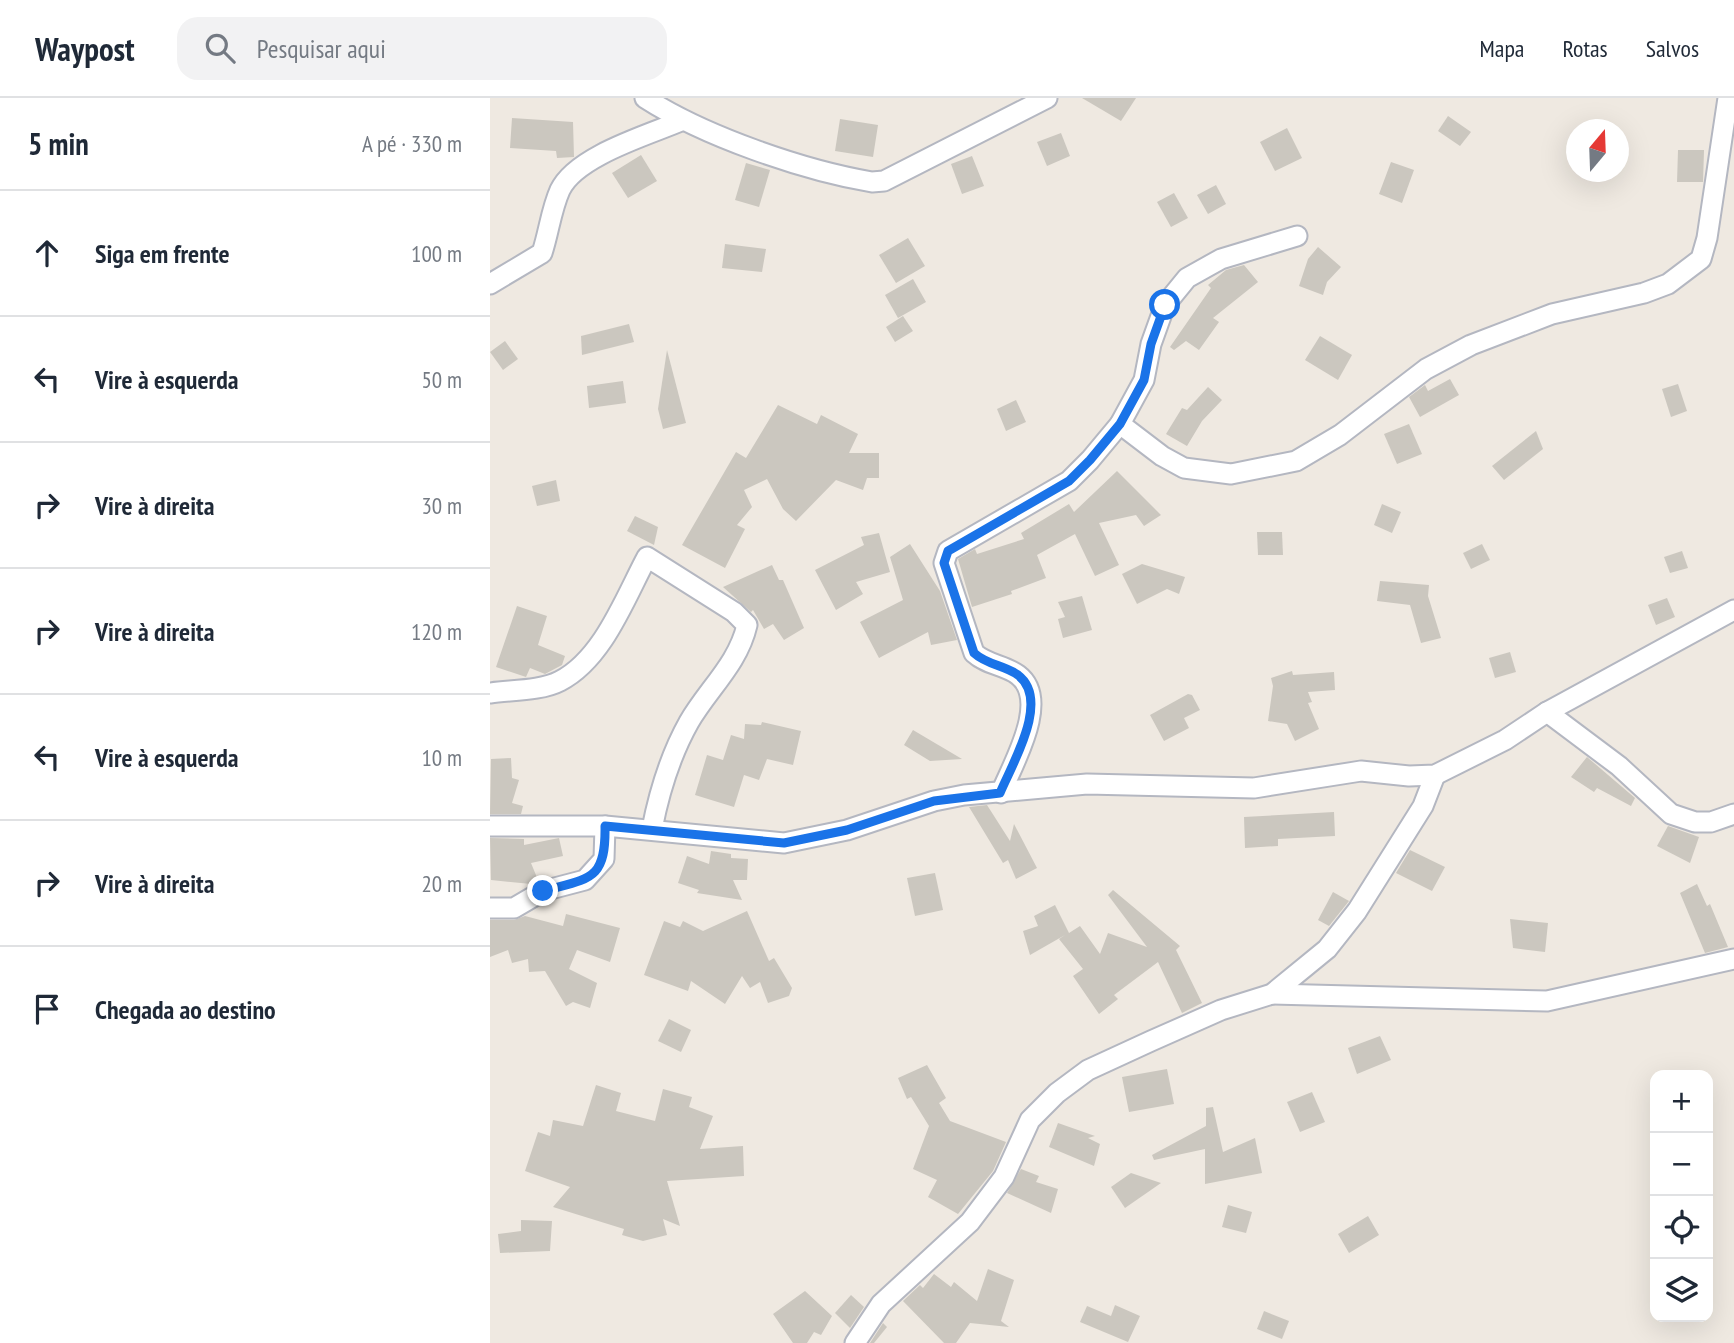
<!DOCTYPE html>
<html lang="pt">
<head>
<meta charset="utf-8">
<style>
  :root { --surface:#fff; --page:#f2f2f3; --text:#1f2937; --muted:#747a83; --line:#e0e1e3 }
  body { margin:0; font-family:"PT Sans Narrow",sans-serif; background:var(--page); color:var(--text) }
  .controls { position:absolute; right:21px; bottom:21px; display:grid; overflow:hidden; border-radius:14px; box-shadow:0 7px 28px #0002 }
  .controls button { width:63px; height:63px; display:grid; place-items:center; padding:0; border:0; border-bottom:2px solid var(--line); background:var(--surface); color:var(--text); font:35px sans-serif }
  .compass { position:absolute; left:1076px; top:21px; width:63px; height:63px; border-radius:50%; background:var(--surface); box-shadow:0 7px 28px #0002; rotate:19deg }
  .stop { position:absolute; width:21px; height:21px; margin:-16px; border:5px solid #1a73e8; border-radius:50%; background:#fff }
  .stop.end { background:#1a73e8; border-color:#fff; box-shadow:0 2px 7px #0008 }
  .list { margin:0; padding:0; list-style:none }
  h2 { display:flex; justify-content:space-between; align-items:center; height:91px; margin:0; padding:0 28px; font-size:30px }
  h2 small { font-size:23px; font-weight:400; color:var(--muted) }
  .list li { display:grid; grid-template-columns:46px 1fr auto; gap:21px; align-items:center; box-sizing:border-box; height:126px; padding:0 28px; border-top:2px solid var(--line) }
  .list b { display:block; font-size:26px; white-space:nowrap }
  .list em { font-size:23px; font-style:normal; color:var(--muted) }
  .icon { flex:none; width:38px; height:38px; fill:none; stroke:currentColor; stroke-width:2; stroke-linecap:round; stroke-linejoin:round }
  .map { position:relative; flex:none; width:1244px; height:1245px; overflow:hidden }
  header { display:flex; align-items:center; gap:42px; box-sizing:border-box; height:98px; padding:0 35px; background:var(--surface); border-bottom:2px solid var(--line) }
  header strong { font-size:33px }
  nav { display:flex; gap:38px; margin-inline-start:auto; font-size:24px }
  .search { width:490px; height:63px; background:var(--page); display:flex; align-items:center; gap:18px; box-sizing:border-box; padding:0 24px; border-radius:21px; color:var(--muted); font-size:26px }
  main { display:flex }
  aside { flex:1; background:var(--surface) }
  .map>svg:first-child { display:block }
  .building { fill:#cbc7bf }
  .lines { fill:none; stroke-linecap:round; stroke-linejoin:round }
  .minor-casing { stroke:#b4b7c1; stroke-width:23 }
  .minor { stroke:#fff; stroke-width:19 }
  .route { stroke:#1a73e8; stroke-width:9 }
</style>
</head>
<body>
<header>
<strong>Waypost</strong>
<div class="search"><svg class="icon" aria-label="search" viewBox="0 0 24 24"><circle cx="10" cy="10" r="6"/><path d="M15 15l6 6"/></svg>Pesquisar aqui</div>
<nav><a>Mapa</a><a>Rotas</a><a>Salvos</a></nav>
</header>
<main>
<aside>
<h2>5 min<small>A pé · 330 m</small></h2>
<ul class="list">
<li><svg class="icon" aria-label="ahead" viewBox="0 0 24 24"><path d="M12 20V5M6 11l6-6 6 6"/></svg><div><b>Siga em frente</b></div><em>100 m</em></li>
<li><svg class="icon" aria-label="left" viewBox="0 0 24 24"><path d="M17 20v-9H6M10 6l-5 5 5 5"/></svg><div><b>Vire à esquerda</b></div><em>50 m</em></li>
<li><svg class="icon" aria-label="right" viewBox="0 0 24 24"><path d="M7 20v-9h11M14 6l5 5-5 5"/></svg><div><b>Vire à direita</b></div><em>30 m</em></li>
<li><svg class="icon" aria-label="right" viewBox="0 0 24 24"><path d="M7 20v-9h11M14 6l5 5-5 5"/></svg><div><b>Vire à direita</b></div><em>120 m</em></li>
<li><svg class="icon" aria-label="left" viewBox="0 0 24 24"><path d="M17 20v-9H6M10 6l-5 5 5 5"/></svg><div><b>Vire à esquerda</b></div><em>10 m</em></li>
<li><svg class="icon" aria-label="right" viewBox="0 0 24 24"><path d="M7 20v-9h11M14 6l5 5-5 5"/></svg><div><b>Vire à direita</b></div><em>20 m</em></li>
<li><svg class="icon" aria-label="arrive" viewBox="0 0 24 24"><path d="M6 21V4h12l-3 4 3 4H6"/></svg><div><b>Chegada ao destino</b></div></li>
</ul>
</aside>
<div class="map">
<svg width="1244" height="1245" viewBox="0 0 1244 1245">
  <rect width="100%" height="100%" fill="#efe9e1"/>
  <g class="building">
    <polygon points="592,0 646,0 631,23"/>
    <polygon points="958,18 981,34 970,48 948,33"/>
    <polygon points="22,20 83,24 84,59 67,60 66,53 20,50"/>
    <polygon points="350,21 388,27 383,59 345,53"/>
    <polygon points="797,30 812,60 785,73 770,44"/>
    <polygon points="571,35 580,58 557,68 547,44"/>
    <polygon points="1188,52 1214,52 1213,84 1187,84"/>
    <polygon points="151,57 167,83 138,100 122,75"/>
    <polygon points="482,58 494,88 472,96 461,66"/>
    <polygon points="901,64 924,72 912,105 889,96"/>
    <polygon points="256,65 280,72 269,109 245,102"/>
    <polygon points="726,87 736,106 718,116 707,97"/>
    <polygon points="684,95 698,120 681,129 667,104"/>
    <polygon points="418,140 435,168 406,185 389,157"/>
    <polygon points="235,146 276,151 272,174 232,170"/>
    <polygon points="828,149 851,169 837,184 833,197 809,188 818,161"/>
    <polygon points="754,167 768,184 723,220 729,224 709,252 696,243 684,252 680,249 721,190 718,187 736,172"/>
    <polygon points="423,181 436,204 408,220 395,197"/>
    <polygon points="413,218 423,233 405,244 396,229"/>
    <polygon points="139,226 144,244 92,257 91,238"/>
    <polygon points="830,238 862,257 848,282 815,262"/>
    <polygon points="15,243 28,261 13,272 0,254"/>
    <polygon points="177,252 196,325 173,331 168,311"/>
    <polygon points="960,281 969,297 930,319 919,299 935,287 938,293"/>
    <polygon points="133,283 136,305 99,310 97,288"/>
    <polygon points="1188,286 1197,313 1181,319 1172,291"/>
    <polygon points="718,289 732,302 712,323 697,348 676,336 692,310 697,312"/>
    <polygon points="526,302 536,324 516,333 507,311"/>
    <polygon points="288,307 327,326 331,317 368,336 359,355 389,355 389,380 377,380 373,392 346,382 306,423 293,411 277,381 254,392 262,409 247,427 255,431 235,470 192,447 246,354 256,360"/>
    <polygon points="919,326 932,356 907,366 894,336"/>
    <polygon points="1046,333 1053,351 1014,382 1002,368"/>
    <polygon points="627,373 671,417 654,428 646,417 609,425 629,467 605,478 585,436 547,457 556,480 521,493 522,496 482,509 468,461 485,451 487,456 534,441 531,435 579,406 584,414"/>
    <polygon points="66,382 70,403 47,408 42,388"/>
    <polygon points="892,406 911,414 902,435 884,427"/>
    <polygon points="145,418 168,429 164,447 137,433"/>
    <polygon points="767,434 792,434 793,457 768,457"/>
    <polygon points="389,435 400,474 366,484 373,496 346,512 325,472 374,447 371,439"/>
    <polygon points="420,446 450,493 467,542 441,547 438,534 389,560 370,524 413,502 400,459"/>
    <polygon points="992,446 1000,462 981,471 973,455"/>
    <polygon points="1192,453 1198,470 1180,475 1174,459"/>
    <polygon points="652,466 695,479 689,496 677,491 647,506 632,476"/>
    <polygon points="282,467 289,482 293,482 314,530 294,542 283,526 274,531 263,512 261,514 233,489"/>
    <polygon points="890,483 939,487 938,498 951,540 931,545 920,507 887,503"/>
    <polygon points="592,498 602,532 573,540 568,521 575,519 568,504"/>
    <polygon points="1177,500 1185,519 1166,527 1158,507"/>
    <polygon points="27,508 57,518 48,547 75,558 72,567 55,576 40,570 36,579 6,569"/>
    <polygon points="1020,554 1026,574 1005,580 999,560"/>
    <polygon points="802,573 803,577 844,574 845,592 818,594 822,604 818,605 829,631 805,643 797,626 778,623 783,588 781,580"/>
    <polygon points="698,596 702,597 710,612 694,620 699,630 674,643 660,617"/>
    <polygon points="272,624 311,633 303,667 277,661 269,682 254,677 244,709 205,697 217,657 233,662 241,637 254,641 255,626 271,627"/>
    <polygon points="423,632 472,661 440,663 414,647"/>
    <polygon points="1097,659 1145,700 1141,708 1107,690 1104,694 1081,679"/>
    <polygon points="21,660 22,680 29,682 22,705 33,708 31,716 0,716 1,661"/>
    <polygon points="497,707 520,743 524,726 547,770 526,781 518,762 513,765 479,709"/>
    <polygon points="844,714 845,738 788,741 788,748 755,750 754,719"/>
    <polygon points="1178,728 1209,739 1200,765 1167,748"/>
    <polygon points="0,740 34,741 34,747 69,740 73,758 41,765 48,782 41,786 1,782"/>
    <polygon points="920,752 955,769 942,793 906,775"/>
    <polygon points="221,753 241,756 241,760 258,761 257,782 243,782 252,802 207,795 209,792 188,785 197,758 219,766"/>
    <polygon points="445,775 453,812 425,818 417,780"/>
    <polygon points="1207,786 1217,808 1220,806 1238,849 1215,855 1190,795"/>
    <polygon points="623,792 690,848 686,852 712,905 692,915 668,864 624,897 628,901 609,916 583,878 593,871 569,841 575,837 540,857 533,833 548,828 544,818 565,807 579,835 590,828 610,856 618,835 657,849 618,797"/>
    <polygon points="843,794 859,803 839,828 828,822"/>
    <polygon points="257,813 279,863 284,860 302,890 299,898 278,905 270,884 260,890 252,878 235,906 201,883 198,893 154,877 174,823 190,829 193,823 213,833"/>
    <polygon points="76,816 130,830 120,864 87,852 79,871 107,885 100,910 83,904 76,908 55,873 39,874 38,861 22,865 18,852 0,859 0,822 24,822 35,818 73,828"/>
    <polygon points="1020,821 1058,825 1055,854 1023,850"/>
    <polygon points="179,921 201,932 191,954 168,943"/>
    <polygon points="890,938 901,962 867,976 858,950"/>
    <polygon points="437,967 456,1000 449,1005 460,1023 516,1044 503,1073 468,1116 438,1099 447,1082 423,1071 439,1028 421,999 417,1001 408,980"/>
    <polygon points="677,971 684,1006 639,1014 632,979"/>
    <polygon points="106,987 131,995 126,1013 165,1023 173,991 202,999 199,1009 223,1018 210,1051 253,1048 254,1078 177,1083 190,1128 173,1121 177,1137 153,1143 132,1137 134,1131 63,1109 80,1089 35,1073 48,1034 60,1038 63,1022 93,1028"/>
    <polygon points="822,994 835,1024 810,1034 797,1004"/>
    <polygon points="723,1009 733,1054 765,1040 772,1075 715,1086 715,1051 664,1062 662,1057 716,1028 716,1010"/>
    <polygon points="568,1025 605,1038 598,1040 610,1046 604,1068 559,1049"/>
    <polygon points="531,1071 549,1078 546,1084 568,1091 561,1115 517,1095"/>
    <polygon points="641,1075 671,1085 635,1110 621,1089"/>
    <polygon points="738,1107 762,1114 756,1135 732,1129"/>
    <polygon points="878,1118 889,1137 859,1155 848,1136"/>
    <polygon points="31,1122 62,1123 60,1153 10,1155 8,1136 31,1133"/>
    <polygon points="498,1171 524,1182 511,1223 519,1229 480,1225 466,1245 454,1245 413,1203 430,1187 433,1190 444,1176 461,1189 464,1184 487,1203"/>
    <polygon points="315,1193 342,1218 331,1237 324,1234 317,1245 303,1245 283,1216"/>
    <polygon points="361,1197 374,1209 360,1230 345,1215"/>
    <polygon points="625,1207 650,1218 638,1244 590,1224 597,1208 621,1218"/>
    <polygon points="774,1213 799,1223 792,1241 767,1231"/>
    <polygon points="393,1225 397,1229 384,1245 380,1245"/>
  </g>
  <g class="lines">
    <g class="minor-casing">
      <g id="minor">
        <path d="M155 0C214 38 312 72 382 84L394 83 557 0"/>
        <path d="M0 186 52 155C59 134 61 112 70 92 86 58 158 37 191 23"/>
        <polyline points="630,326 672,358 694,370 741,376 806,363 850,337 936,271 981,247 1062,216 1154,195 1178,186 1211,161 1217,140 1238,0"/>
        <path d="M0 595C21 592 51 593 70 583 113 561 135 500 157 459L244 514 257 527C248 566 218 591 199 624 181 656 169 695 162 731"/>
        <polyline points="1057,614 1129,668 1181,716 1205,724 1221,724 1244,716"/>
        <path d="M511 695C522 667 561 602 528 577 515 567 497 567 484 555L454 465 458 453 579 383 600 362 630 326 654 282 661 246 675 207 697 180 731 161 807 138"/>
        <polyline points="0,728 115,728 294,745 357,732 444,703 474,697 597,686 764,690 871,673 919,678 945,677 1015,642 1057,614 1244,512"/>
        <polyline points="0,810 24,810 53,793 95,782 114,761 115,728"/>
        <polyline points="782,896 1057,903 1244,861"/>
        <polyline points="365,1245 391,1206 480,1124 514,1079 540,1022 567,995 598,972 661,943 731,912 782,896 837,851 867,813 933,708 945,677"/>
      </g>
    </g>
    <use href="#minor" class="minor"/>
  </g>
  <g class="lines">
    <path class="route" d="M53 793C100 780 116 783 115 728L294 745 357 732 444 703 510 695C522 666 561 602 528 577 514 567 497 567 484 555L454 465 458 453 579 383 600 362 630 326 654 282 661 246 675 207"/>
  </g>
</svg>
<div class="controls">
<button>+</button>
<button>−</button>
<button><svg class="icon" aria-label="locate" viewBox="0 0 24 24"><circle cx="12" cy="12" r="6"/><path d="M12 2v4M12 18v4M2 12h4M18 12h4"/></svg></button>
<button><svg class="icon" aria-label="layers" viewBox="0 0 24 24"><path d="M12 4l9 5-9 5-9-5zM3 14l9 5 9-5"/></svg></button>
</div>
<svg class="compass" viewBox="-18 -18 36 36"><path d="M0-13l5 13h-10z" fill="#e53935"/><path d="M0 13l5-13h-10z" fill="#747a83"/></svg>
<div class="stop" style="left:675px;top:207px"></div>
<div class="stop end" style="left:53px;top:793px"></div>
</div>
</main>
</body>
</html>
